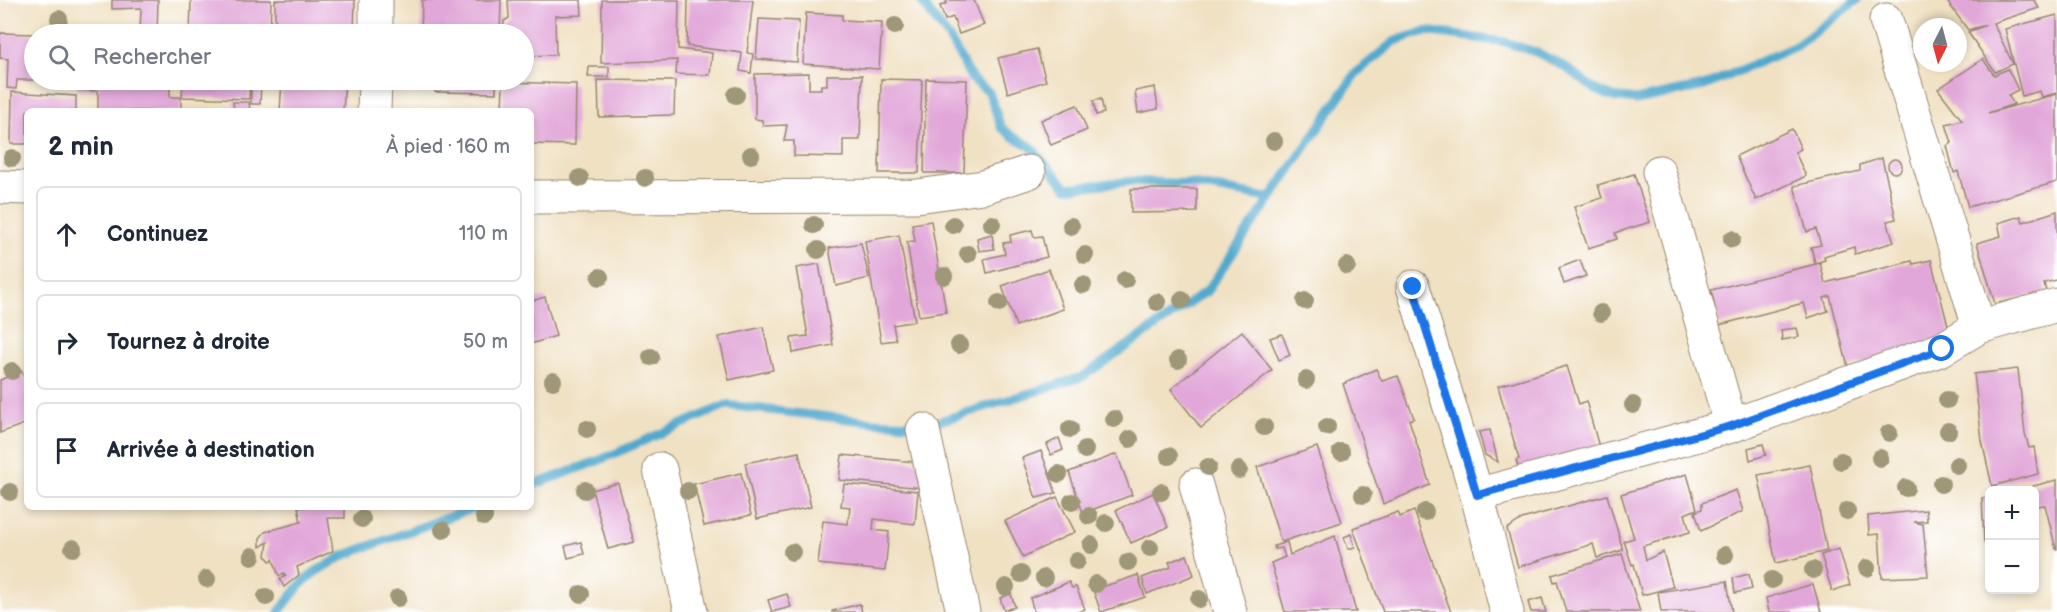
<!DOCTYPE html>
<html lang="fr">
<head>
<meta charset="utf-8">
<style>
  :root { --surface:#fff; --page:#f2f2f3; --text:#1f2937; --muted:#747a83; --line:#e0e1e3 }
  body { margin:0; font-family:"Balsamiq Sans",sans-serif; background:var(--page); color:var(--text) }
  .controls { position:absolute; right:18px; bottom:18px; display:grid; overflow:hidden; border-radius:9px; box-shadow:0 3px 9px #0003 }
  .controls button { width:54px; height:54px; display:grid; place-items:center; padding:0; border:0; border-bottom:2px solid var(--line); background:var(--surface); color:var(--text); font:30px sans-serif }
  .compass { position:absolute; left:1913px; top:18px; width:54px; height:54px; border-radius:50%; background:var(--surface); box-shadow:0 3px 9px #0003; rotate:186deg }
  .stop { position:absolute; width:18px; height:18px; margin:-14px; border:4px solid #1a73e8; border-radius:50%; background:#fff }
  .stop.end { background:#1a73e8; border-color:#fff; box-shadow:0 2px 6px #0008 }
  .list { margin:0; padding:0; list-style:none }
  h2 { display:flex; justify-content:space-between; align-items:center; height:78px; margin:0; padding:0 24px; font-size:26px }
  h2 small { font-size:20px; font-weight:400; color:var(--muted) }
  .list li { display:grid; grid-template-columns:39px 1fr auto; gap:18px; align-items:center; box-sizing:border-box; height:96px; margin:0 12px 12px; padding:0 12px; border:2px solid var(--line); border-radius:9px }
  .list b { display:block; font-size:22px; white-space:nowrap }
  .list em { font-size:20px; font-style:normal; color:var(--muted) }
  .icon { flex:none; width:33px; height:33px; fill:none; stroke:currentColor; stroke-width:2; stroke-linecap:round; stroke-linejoin:round }
  .map { position:relative; flex:none; width:2057px; height:612px; overflow:hidden }
  .search { position:absolute; background:var(--surface); box-shadow:0 3px 9px #0003; left:24px; top:24px; width:510px; height:66px; display:flex; align-items:center; gap:15px; box-sizing:border-box; padding:0 21px; border-radius:33px; color:var(--muted); font-size:22px }
  .panel { position:absolute; background:var(--surface); box-shadow:0 3px 9px #0003; left:24px; top:108px; width:510px; height:402px; border-radius:9px }
  .map>svg:first-child { display:block }
  .lines { fill:none; stroke-linecap:round; stroke-linejoin:round }
  .stream { stroke:#51a9ce; stroke-width:9 }
  .building { fill:#e2a7d9 }
  .street-casing { stroke:#968670; stroke-width:35 }
  .street { stroke:#fff; stroke-width:33 }
  .tree { fill:#9e9878 }
  .route { stroke:#1a73e8; stroke-width:8 }
</style>
</head>
<body>
<div class="map">
<svg width="2057" height="612" viewBox="0 0 2057 612">
  <rect width="100%" height="100%" fill="#fff"/>
  <filter id="ink" filterUnits="userSpaceOnUse"><feTurbulence type="fractalNoise" baseFrequency=".0167" numOctaves="2"/><feDisplacementMap in="SourceGraphic" scale="12" xChannelSelector="R" yChannelSelector="G"/><feConvolveMatrix kernelMatrix="1 2 1 2 8 2 1 2 1" color-interpolation-filters="sRGB"/></filter>
  <filter id="wash" filterUnits="userSpaceOnUse"><feTurbulence type="fractalNoise" baseFrequency=".008" numOctaves="4" result="noise"/><feDisplacementMap in="SourceGraphic" scale="24" xChannelSelector="R" yChannelSelector="G"/><feGaussianBlur stdDeviation="1.35" result="paint"/><feColorMatrix in="noise" values="0 0 0 0 0 0 0 0 0 0 0 0 0 0 0 0 0 1.4 0 .05"/><feComposite in="paint" operator="in"/></filter>
  <g filter="url(#wash)">
    <rect width="100%" height="100%" fill="#f0e1c3"/>
    <g class="lines">
      <g class="stream">
        <polyline points="920,0 949,38 972,79 989,92 1001,127 1012,136 1030,146 1067,188 1132,181 1193,184 1268,198"/>
        <polyline points="531,486 600,460 726,405 873,422 927,425 1082,377 1207,291 1356,73 1395,41 1426,31 1505,42 1538,53 1565,67 1596,90 1613,97 1636,100 1704,86 1796,46 1857,0"/>
        <polyline points="279,612 300,585 315,572 345,555 476,507"/>
      </g>
    </g>
    <g id="blocks">
      <g class="building">
        <polygon points="112,0 158,0 157,33 140,33 141,8 112,9"/>
        <polygon points="191,0 271,0 270,34 190,34"/>
        <polygon points="275,0 355,0 354,34 275,34"/>
        <polygon points="422,0 501,0 500,34 421,34"/>
        <polygon points="508,0 581,0 582,15 555,16 556,55 524,56 524,34 503,34 504,21 509,18"/>
        <polygon points="602,0 679,0 678,49 712,53 710,75 676,74 677,60 601,63"/>
        <polygon points="688,0 753,0 747,53 753,54 751,73 740,71 742,53 687,46"/>
        <polygon points="946,0 974,0 984,25 959,34 953,17 945,20 940,6 947,3"/>
        <polygon points="1946,0 2034,0 2039,8 1993,23 2013,64 1995,72 1968,32 1986,25 1968,30"/>
        <polygon points="806,13 842,15 842,20 882,22 879,69 803,64"/>
        <polygon points="2057,15 2057,93 2042,97 2040,91 2022,96 2005,29"/>
        <polygon points="759,19 799,21 797,62 756,59"/>
        <polygon points="0,33 34,34 34,80 17,80 16,89 7,88 8,59 0,58"/>
        <polygon points="1037,49 1046,81 1008,93 998,58"/>
        <polygon points="1983,59 1994,75 2008,69 2018,90 2008,95 2014,104 1988,113 2057,94 2057,182 1968,207 1958,171 1954,173 1947,146 1952,143 1946,124 1962,120 1938,89"/>
        <polygon points="589,67 609,67 609,77 588,77"/>
        <polygon points="809,73 809,89 821,89 821,85 827,85 827,75 862,75 860,140 843,140 843,157 794,156 794,141 784,141 787,125 763,126 762,120 755,119 755,74"/>
        <polygon points="881,79 922,80 919,173 879,173"/>
        <polygon points="926,79 967,80 964,173 924,173"/>
        <polygon points="77,80 95,80 95,91 77,90"/>
        <polygon points="98,80 170,80 170,97 181,97 181,111 98,111"/>
        <polygon points="183,80 250,80 249,99 182,97"/>
        <polygon points="282,80 345,80 343,111 280,111"/>
        <polygon points="435,80 496,80 496,93 435,92"/>
        <polygon points="598,80 675,81 674,115 599,117"/>
        <polygon points="251,82 261,82 260,104 251,104"/>
        <polygon points="503,82 576,84 575,145 531,144 531,111 502,111"/>
        <polygon points="1155,87 1158,109 1138,113 1135,91"/>
        <polygon points="12,92 76,96 76,111 27,111 27,144 11,144"/>
        <polygon points="1101,99 1104,113 1096,115 1093,101"/>
        <polygon points="233,102 249,102 250,111 234,111"/>
        <polygon points="1077,105 1087,130 1051,145 1041,120"/>
        <polygon points="1792,129 1801,149 1795,152 1806,176 1756,200 1736,156"/>
        <polygon points="1882,158 1896,219 1887,221 1894,242 1855,254 1854,247 1824,256 1825,260 1815,263 1811,247 1821,245 1816,229 1807,232 1794,186 1860,171 1860,165"/>
        <circle cx="1895" cy="166" r="7"/>
        <polygon points="1634,174 1650,222 1615,233 1617,239 1588,248 1574,207 1602,198 1598,185"/>
        <polygon points="1131,189 1197,189 1197,212 1131,213"/>
        <polygon points="2057,211 2057,280 2044,283 2046,292 1995,304 1977,243 2001,236 1998,223 2021,216 2023,222"/>
        <polygon points="931,221 946,312 919,316 907,242 915,241 912,224"/>
        <polygon points="1032,230 1034,237 1042,236 1047,257 987,273 984,259 1005,254 1003,243 1011,242 1010,235"/>
        <polygon points="992,234 994,249 979,251 977,238"/>
        <polygon points="899,235 915,321 893,325 896,340 881,342 865,241"/>
        <polygon points="861,243 869,278 836,286 829,248"/>
        <polygon points="1580,260 1586,276 1564,284 1559,268"/>
        <polygon points="1931,260 1952,341 1848,367 1830,296 1824,298 1828,311 1808,318 1804,303 1719,325 1711,290 1820,263 1825,283 1912,261 1913,264"/>
        <polygon points="819,264 833,345 793,353 791,338 808,336 796,268"/>
        <polygon points="1049,269 1063,309 1016,326 1002,286"/>
        <polygon points="545,297 556,336 531,344 531,301"/>
        <polygon points="763,327 773,370 729,380 719,337"/>
        <polygon points="1797,328 1799,337 1782,340 1781,330"/>
        <polygon points="1242,331 1272,370 1201,428 1171,389"/>
        <polygon points="1282,334 1290,355 1279,360 1270,338"/>
        <polygon points="1567,366 1579,404 1586,401 1601,454 1521,477 1516,460 1519,459 1498,386"/>
        <polygon points="1376,369 1382,381 1398,376 1414,418 1409,420 1430,485 1383,504 1343,384"/>
        <polygon points="2018,369 2025,433 2029,448 2034,447 2038,474 1992,486 1982,441 1974,374"/>
        <polygon points="22,371 27,386 27,423 0,433 0,380"/>
        <polygon points="1490,430 1498,462 1485,455 1479,432"/>
        <polygon points="1059,438 1063,450 1051,455 1047,444"/>
        <polygon points="1763,444 1766,455 1750,460 1748,448"/>
        <polygon points="1317,447 1342,522 1281,542 1257,467"/>
        <polygon points="1041,451 1056,493 1036,498 1022,458"/>
        <polygon points="799,452 811,507 757,519 745,463"/>
        <polygon points="1117,454 1132,495 1083,513 1069,472"/>
        <polygon points="842,455 926,463 923,488 839,480"/>
        <polygon points="1810,465 1827,551 1776,563 1758,475"/>
        <polygon points="741,473 751,515 704,526 694,484"/>
        <polygon points="1687,474 1697,509 1685,514 1690,532 1643,546 1646,560 1663,552 1673,587 1642,595 1634,564 1632,565 1624,541 1634,538 1621,494"/>
        <polygon points="2057,480 2057,549 2056,549 2045,505 2038,506 2033,486"/>
        <polygon points="618,483 634,542 608,549 592,490"/>
        <polygon points="844,484 918,491 915,524 874,519 873,530 889,532 885,571 818,564 823,521 848,524 850,507 841,506"/>
        <polygon points="1736,490 1743,511 1701,531 1695,512 1702,509 1702,503"/>
        <polygon points="1153,493 1168,527 1131,543 1116,510"/>
        <polygon points="1607,495 1623,550 1597,558 1593,544 1518,567 1507,529 1522,519"/>
        <polygon points="1057,497 1075,532 1023,557 1005,521"/>
        <polygon points="1990,497 1990,542 1984,542 1982,498"/>
        <polygon points="298,507 345,507 345,518 328,518 333,551 297,567 299,575 284,587 280,579 286,576 284,573 279,576 273,559 270,561 266,556 268,542 260,547 260,538 265,532 301,522"/>
        <polygon points="1926,510 1927,521 1914,522 1923,524 1928,576 1882,578 1879,534 1869,535 1868,516"/>
        <polygon points="1414,511 1451,612 1383,612 1353,528 1398,512 1400,517"/>
        <polygon points="1351,534 1355,547 1348,549 1344,537"/>
        <polygon points="1335,536 1356,612 1285,612 1271,563 1285,557 1282,548 1275,549 1274,546 1287,542 1290,555"/>
        <polygon points="581,542 584,554 568,558 565,546"/>
        <polygon points="1839,549 1850,585 1832,591 1821,555"/>
        <polygon points="1622,554 1640,612 1566,612 1557,581 1554,582 1552,575"/>
        <polygon points="1187,555 1194,575 1147,594 1142,578 1171,567 1169,562"/>
        <polygon points="1749,574 1752,589 1735,593 1733,578"/>
        <polygon points="1138,575 1145,597 1101,612 1093,590"/>
        <polygon points="1727,581 1732,612 1661,612 1658,592"/>
        <polygon points="1069,582 1072,588 1076,587 1085,609 1078,612 1034,612 1030,598"/>
        <polygon points="1813,584 1821,612 1769,612 1766,598"/>
        <polygon points="787,594 791,607 772,612 768,600"/>
        <polygon points="1011,594 1015,607 1004,610 1000,598"/>
        <polygon points="1542,598 1546,612 1531,612 1528,602"/>
        <polygon points="860,604 862,612 832,612 832,611"/>
      </g>
    </g>
  </g>
  <g filter="url(#ink)">
    <use href="#blocks" fill-opacity="0" stroke="#968670" stroke-width="1.5"/>
    <g class="lines">
      <g class="street-casing">
        <g id="street">
          <polyline points="376,0 376,34"/>
          <polyline points="1886,20 1979,327"/>
          <polyline points="374,111 375,80"/>
          <polyline points="1659,172 1731,426"/>
          <polyline points="0,187 27,188"/>
          <polyline points="531,197 917,196 983,187 1029,172"/>
          <polyline points="1413,287 1477,495 1507,612"/>
          <polyline points="923,430 963,612"/>
          <polyline points="660,469 691,612"/>
          <polyline points="1196,485 1230,612"/>
          <polyline points="1477,495 1731,426 1942,349 1979,327 2057,305"/>
        </g>
      </g>
      <use href="#street" class="street"/>
    </g>
    <g class="tree">
      <circle cx="59" cy="19" r="9"/>
      <circle cx="895" cy="26" r="9"/>
      <circle cx="736" cy="95" r="9"/>
      <circle cx="1274" cy="141" r="9"/>
      <circle cx="751" cy="155" r="9"/>
      <circle cx="12" cy="158" r="9"/>
      <circle cx="580" cy="178" r="9"/>
      <circle cx="645" cy="178" r="9"/>
      <circle cx="992" cy="224" r="9"/>
      <circle cx="814" cy="225" r="9"/>
      <circle cx="953" cy="225" r="9"/>
      <circle cx="1071" cy="226" r="9"/>
      <circle cx="1732" cy="239" r="9"/>
      <circle cx="818" cy="250" r="9"/>
      <circle cx="968" cy="254" r="9"/>
      <circle cx="1085" cy="255" r="9"/>
      <circle cx="1347" cy="266" r="9"/>
      <circle cx="944" cy="276" r="9"/>
      <circle cx="600" cy="277" r="9"/>
      <circle cx="1125" cy="280" r="9"/>
      <circle cx="1083" cy="285" r="9"/>
      <circle cx="1182" cy="300" r="9"/>
      <circle cx="1305" cy="301" r="9"/>
      <circle cx="1157" cy="302" r="9"/>
      <circle cx="999" cy="303" r="9"/>
      <circle cx="1601" cy="313" r="9"/>
      <circle cx="959" cy="345" r="9"/>
      <circle cx="651" cy="357" r="9"/>
      <circle cx="1178" cy="360" r="9"/>
      <circle cx="12" cy="371" r="9"/>
      <circle cx="1306" cy="380" r="9"/>
      <circle cx="553" cy="381" r="9"/>
      <circle cx="1947" cy="400" r="9"/>
      <circle cx="1633" cy="405" r="9"/>
      <circle cx="1114" cy="419" r="9"/>
      <circle cx="1264" cy="427" r="9"/>
      <circle cx="1327" cy="427" r="9"/>
      <circle cx="587" cy="429" r="9"/>
      <circle cx="1070" cy="429" r="9"/>
      <circle cx="1948" cy="431" r="9"/>
      <circle cx="1889" cy="433" r="9"/>
      <circle cx="1130" cy="439" r="9"/>
      <circle cx="1085" cy="450" r="9"/>
      <circle cx="1341" cy="452" r="9"/>
      <circle cx="1169" cy="456" r="9"/>
      <circle cx="1880" cy="458" r="9"/>
      <circle cx="1841" cy="461" r="9"/>
      <circle cx="1957" cy="465" r="9"/>
      <circle cx="1208" cy="467" r="9"/>
      <circle cx="1239" cy="470" r="9"/>
      <circle cx="1059" cy="474" r="9"/>
      <circle cx="1941" cy="484" r="9"/>
      <circle cx="1906" cy="488" r="9"/>
      <circle cx="585" cy="490" r="9"/>
      <circle cx="688" cy="491" r="9"/>
      <circle cx="10" cy="492" r="9"/>
      <circle cx="1161" cy="492" r="9"/>
      <circle cx="1363" cy="495" r="9"/>
      <circle cx="1072" cy="502" r="9"/>
      <circle cx="1847" cy="511" r="9"/>
      <circle cx="1425" cy="512" r="9"/>
      <circle cx="1089" cy="516" r="9"/>
      <circle cx="484" cy="517" r="9"/>
      <circle cx="362" cy="519" r="9"/>
      <circle cx="1106" cy="523" r="9"/>
      <circle cx="443" cy="530" r="9"/>
      <circle cx="1091" cy="545" r="9"/>
      <circle cx="73" cy="548" r="9"/>
      <circle cx="1150" cy="548" r="9"/>
      <circle cx="792" cy="552" r="9"/>
      <circle cx="1725" cy="555" r="9"/>
      <circle cx="252" cy="556" r="9"/>
      <circle cx="1077" cy="561" r="9"/>
      <circle cx="1128" cy="562" r="9"/>
      <circle cx="1867" cy="568" r="9"/>
      <circle cx="1813" cy="570" r="9"/>
      <circle cx="1021" cy="574" r="9"/>
      <circle cx="1044" cy="578" r="9"/>
      <circle cx="207" cy="579" r="9"/>
      <circle cx="1772" cy="580" r="9"/>
      <circle cx="1096" cy="584" r="9"/>
      <circle cx="1006" cy="587" r="9"/>
      <circle cx="581" cy="594" r="9"/>
      <circle cx="266" cy="597" r="9"/>
      <circle cx="398" cy="598" r="9"/>
      <circle cx="1199" cy="599" r="9"/>
    </g>
  </g>
  <g class="lines" filter="url(#ink)">
    <polyline class="route" points="1413,287 1477,495 1731,426 1942,349"/>
  </g>
</svg>
<div class="controls">
<button>+</button>
<button>−</button>
</div>
<svg class="compass" viewBox="-18 -18 36 36"><path d="M0-13l5 13h-10z" fill="#e53935"/><path d="M0 13l5-13h-10z" fill="#747a83"/></svg>
<div class="stop" style="left:1942px;top:349px"></div>
<div class="stop end" style="left:1413px;top:287px"></div>
<div class="search"><svg class="icon" aria-label="search" viewBox="0 0 24 24"><circle cx="10" cy="10" r="6"/><path d="M15 15l6 6"/></svg>Rechercher</div>
<section class="panel">
<h2>2 min<small>À pied · 160 m</small></h2>
<ul class="list">
<li><svg class="icon" aria-label="ahead" viewBox="0 0 24 24"><path d="M12 20V5M6 11l6-6 6 6"/></svg><div><b>Continuez</b></div><em>110 m</em></li>
<li><svg class="icon" aria-label="right" viewBox="0 0 24 24"><path d="M7 20v-9h11M14 6l5 5-5 5"/></svg><div><b>Tournez à droite</b></div><em>50 m</em></li>
<li><svg class="icon" aria-label="arrive" viewBox="0 0 24 24"><path d="M6 21V4h12l-3 4 3 4H6"/></svg><div><b>Arrivée à destination</b></div></li>
</ul>
</section>
</div>
</body>
</html>
